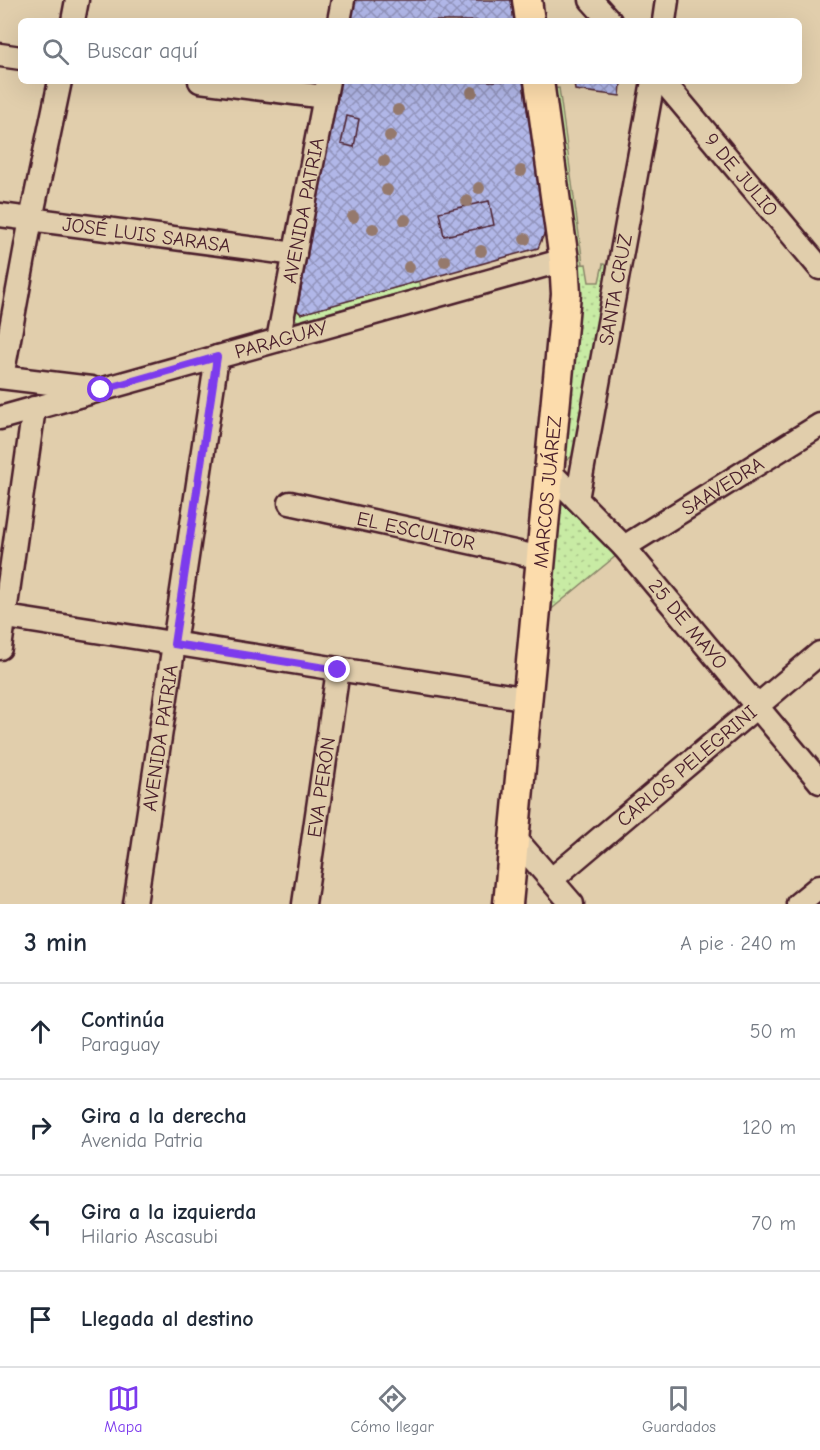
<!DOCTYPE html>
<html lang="es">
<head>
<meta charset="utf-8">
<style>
  :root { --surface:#fff; --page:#f6f6f7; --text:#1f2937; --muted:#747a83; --line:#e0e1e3; --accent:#7c3aed }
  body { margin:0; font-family:"Comic Neue",sans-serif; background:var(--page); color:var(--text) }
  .stop { position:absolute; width:18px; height:18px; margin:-14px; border:4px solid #7c3aed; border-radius:50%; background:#fff }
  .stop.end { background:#7c3aed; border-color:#fff; box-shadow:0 2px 6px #0008 }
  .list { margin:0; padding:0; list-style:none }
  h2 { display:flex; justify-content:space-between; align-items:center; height:78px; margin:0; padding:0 24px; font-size:26px }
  h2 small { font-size:20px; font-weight:400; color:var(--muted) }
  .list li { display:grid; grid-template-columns:39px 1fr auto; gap:18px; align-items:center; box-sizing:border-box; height:96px; padding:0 24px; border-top:2px solid var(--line) }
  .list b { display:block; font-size:22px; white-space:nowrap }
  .list p { margin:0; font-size:20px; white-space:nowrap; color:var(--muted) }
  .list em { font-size:20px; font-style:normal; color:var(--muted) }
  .icon { flex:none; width:33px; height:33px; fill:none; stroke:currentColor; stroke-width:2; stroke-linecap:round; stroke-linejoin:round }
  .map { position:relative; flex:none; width:820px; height:904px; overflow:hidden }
  .search { position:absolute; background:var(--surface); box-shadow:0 6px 24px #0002; left:18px; right:18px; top:18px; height:66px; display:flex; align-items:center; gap:15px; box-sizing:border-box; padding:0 21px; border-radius:9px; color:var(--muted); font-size:22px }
  .sheet { height:462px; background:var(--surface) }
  nav { display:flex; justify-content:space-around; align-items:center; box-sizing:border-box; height:84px; border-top:2px solid var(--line); background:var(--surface); font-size:16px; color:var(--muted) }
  nav a { display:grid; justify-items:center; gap:3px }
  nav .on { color:var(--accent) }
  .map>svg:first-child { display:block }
  .green { fill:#c8eba4; stroke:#898568; stroke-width:1.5 }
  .park { fill:url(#park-dots); stroke:#898568; stroke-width:1.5 }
  .building { fill:url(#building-cross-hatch); stroke:#4a1f2b; stroke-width:1.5 }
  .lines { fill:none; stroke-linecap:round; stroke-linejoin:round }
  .minor-casing { stroke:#4a1f2b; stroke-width:27 }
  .major-casing { stroke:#4a1f2b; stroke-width:33 }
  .minor { stroke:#e1ceac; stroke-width:22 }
  .major { stroke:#fcdcac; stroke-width:28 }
  .tree { fill:#95796c }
  .route { stroke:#7c3aed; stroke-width:8 }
  .labels { text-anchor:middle; stroke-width:4.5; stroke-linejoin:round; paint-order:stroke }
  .street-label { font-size:20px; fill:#4a1f2b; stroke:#e1ceac }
</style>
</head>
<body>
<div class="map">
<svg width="820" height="904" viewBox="0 0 820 904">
  <defs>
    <pattern id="park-dots" width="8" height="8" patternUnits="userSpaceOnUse" patternTransform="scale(1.5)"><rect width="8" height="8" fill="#c8eba4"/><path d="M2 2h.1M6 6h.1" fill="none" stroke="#adc98d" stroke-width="1.8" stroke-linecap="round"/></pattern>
    <pattern id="building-cross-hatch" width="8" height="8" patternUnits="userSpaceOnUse" patternTransform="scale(1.5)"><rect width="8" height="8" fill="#b1b7e8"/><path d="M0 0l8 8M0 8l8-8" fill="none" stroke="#9294bc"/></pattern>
  </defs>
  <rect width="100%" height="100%" fill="#e1ceac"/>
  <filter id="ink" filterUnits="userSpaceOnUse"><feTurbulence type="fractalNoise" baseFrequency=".0167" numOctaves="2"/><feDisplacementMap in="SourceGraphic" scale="12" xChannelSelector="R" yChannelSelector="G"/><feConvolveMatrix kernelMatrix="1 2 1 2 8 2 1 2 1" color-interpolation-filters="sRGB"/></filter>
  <g filter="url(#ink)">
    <g class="green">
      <polygon points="336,81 340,81 297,310 301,314 419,281 421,287 298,321 292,318"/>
      <polygon points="559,88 583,264 575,265 552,89"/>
    </g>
    <g class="park">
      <polygon points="586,264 589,282 599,282 603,264 612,266 576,453 567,460 564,460 575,265"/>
      <polygon points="562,501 566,501 617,555 548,612 558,504"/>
    </g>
    <g class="building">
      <polygon points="355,0 511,0 514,21 351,21"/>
      <polygon points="340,81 523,81 545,232 538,248 301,314 297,310"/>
      <polygon points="574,81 615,81 615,83 621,83 620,96 575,90"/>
      <polygon points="347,116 359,119 354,147 341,144"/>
      <polygon points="489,201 494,225 444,236 439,212"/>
    </g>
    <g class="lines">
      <g class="minor-casing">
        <g id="minor">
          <polyline points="591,0 610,21"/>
          <polyline points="73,21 77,0"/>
          <polyline points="339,21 343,0"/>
          <polyline points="664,21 667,0"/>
          <polyline points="0,55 21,58"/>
          <polyline points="200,81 325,97"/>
          <path id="s1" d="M663 81 820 268"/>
          <path id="s2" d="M0 215 295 254"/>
          <path id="s3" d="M278 340 328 81"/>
          <polyline points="0,377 91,388"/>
          <polyline points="2,377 31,219 60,81"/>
          <path id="s4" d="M0 418 564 260"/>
          <path id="s5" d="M549 471 624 547 820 782"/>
          <path id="s6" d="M577 499 653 81"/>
          <path id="s7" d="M290 503 542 558"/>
          <path id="s8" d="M624 547 820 425"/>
          <polyline points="0,616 529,699"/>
          <polyline points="0,648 34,408"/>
          <polyline points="514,837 572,904"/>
          <path id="s9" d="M552 879 820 653"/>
          <path id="s10" d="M135 904 217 357"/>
          <path id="s11" d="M304 904 338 670"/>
          <polyline points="798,904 820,886"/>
        </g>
      </g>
      <g class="major-casing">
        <g id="major">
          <polyline points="527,0 530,21"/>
          <path id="s12" d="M508 904 566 294 564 260 539 81"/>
        </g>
      </g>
      <use href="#minor" class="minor"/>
      <use href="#major" class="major"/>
    </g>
    <g class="tree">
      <circle cx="472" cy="92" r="6"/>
      <circle cx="398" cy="110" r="6"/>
      <circle cx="390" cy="136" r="6"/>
      <circle cx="384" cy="161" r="6"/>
      <circle cx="521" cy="171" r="6"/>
      <circle cx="479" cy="188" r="6"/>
      <circle cx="387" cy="190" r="6"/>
      <circle cx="467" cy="201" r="6"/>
      <circle cx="353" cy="217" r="6"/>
      <circle cx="405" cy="220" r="6"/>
      <circle cx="373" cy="229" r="6"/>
      <circle cx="525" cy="239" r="6"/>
      <circle cx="481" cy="251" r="6"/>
      <circle cx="445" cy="261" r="6"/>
      <circle cx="409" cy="267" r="6"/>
    </g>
  </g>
  <g class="lines" filter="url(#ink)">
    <polyline class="route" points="101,390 217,357 174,644 338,670"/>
  </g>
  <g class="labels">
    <g class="street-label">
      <text dy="7" stroke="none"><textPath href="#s1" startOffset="122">9 DE JULIO</textPath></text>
      <text dy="7" stroke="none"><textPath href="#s3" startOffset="132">AVENIDA PATRIA</textPath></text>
      <text dy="7" stroke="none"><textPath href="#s2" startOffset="148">JOSÉ LUIS SARASA</textPath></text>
      <text dy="7" stroke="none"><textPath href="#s6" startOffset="213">SANTA CRUZ</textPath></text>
      <text dy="7" stroke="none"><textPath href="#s4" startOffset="292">PARAGUAY</textPath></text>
      <text dy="7" stroke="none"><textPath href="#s8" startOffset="116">SAAVEDRA</textPath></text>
      <text dy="7" stroke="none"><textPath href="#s12" startOffset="414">MARCOS JUÁREZ</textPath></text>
      <text dy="7" stroke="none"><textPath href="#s7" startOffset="129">EL ESCULTOR</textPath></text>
      <text dy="7" stroke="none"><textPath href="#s5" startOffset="207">25 DE MAYO</textPath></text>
      <text dy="7" stroke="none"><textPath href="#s10" startOffset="168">AVENIDA PATRIA</textPath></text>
      <text dy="7" stroke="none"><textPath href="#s9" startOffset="176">CARLOS PELEGRINI</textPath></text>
      <text dy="7" stroke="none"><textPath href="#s11" startOffset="118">EVA PERÓN</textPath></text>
    </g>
  </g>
</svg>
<div class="stop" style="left:101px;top:390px"></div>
<div class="stop end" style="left:338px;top:670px"></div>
<div class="search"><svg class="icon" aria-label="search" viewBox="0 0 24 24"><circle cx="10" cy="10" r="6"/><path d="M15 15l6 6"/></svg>Buscar aquí</div>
</div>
<section class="sheet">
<h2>3 min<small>A pie · 240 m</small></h2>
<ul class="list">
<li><svg class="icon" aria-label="ahead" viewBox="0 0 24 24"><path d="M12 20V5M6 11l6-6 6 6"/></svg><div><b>Continúa</b><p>Paraguay</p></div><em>50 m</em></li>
<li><svg class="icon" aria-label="right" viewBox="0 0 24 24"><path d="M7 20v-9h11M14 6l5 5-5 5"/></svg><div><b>Gira a la derecha</b><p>Avenida Patria</p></div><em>120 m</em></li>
<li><svg class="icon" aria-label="left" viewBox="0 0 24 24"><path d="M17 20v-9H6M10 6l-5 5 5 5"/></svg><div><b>Gira a la izquierda</b><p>Hilario Ascasubi</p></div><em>70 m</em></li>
<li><svg class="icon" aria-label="arrive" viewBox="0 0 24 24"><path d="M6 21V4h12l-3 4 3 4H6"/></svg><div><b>Llegada al destino</b></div></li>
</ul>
</section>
<nav>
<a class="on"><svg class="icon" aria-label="map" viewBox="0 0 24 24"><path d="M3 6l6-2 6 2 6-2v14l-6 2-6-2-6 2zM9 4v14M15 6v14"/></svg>Mapa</a>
<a><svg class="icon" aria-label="directions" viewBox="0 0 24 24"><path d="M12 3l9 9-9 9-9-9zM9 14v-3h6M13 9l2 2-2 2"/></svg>Cómo llegar</a>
<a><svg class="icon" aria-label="saved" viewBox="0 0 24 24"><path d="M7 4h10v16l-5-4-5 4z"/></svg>Guardados</a>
</nav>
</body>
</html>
